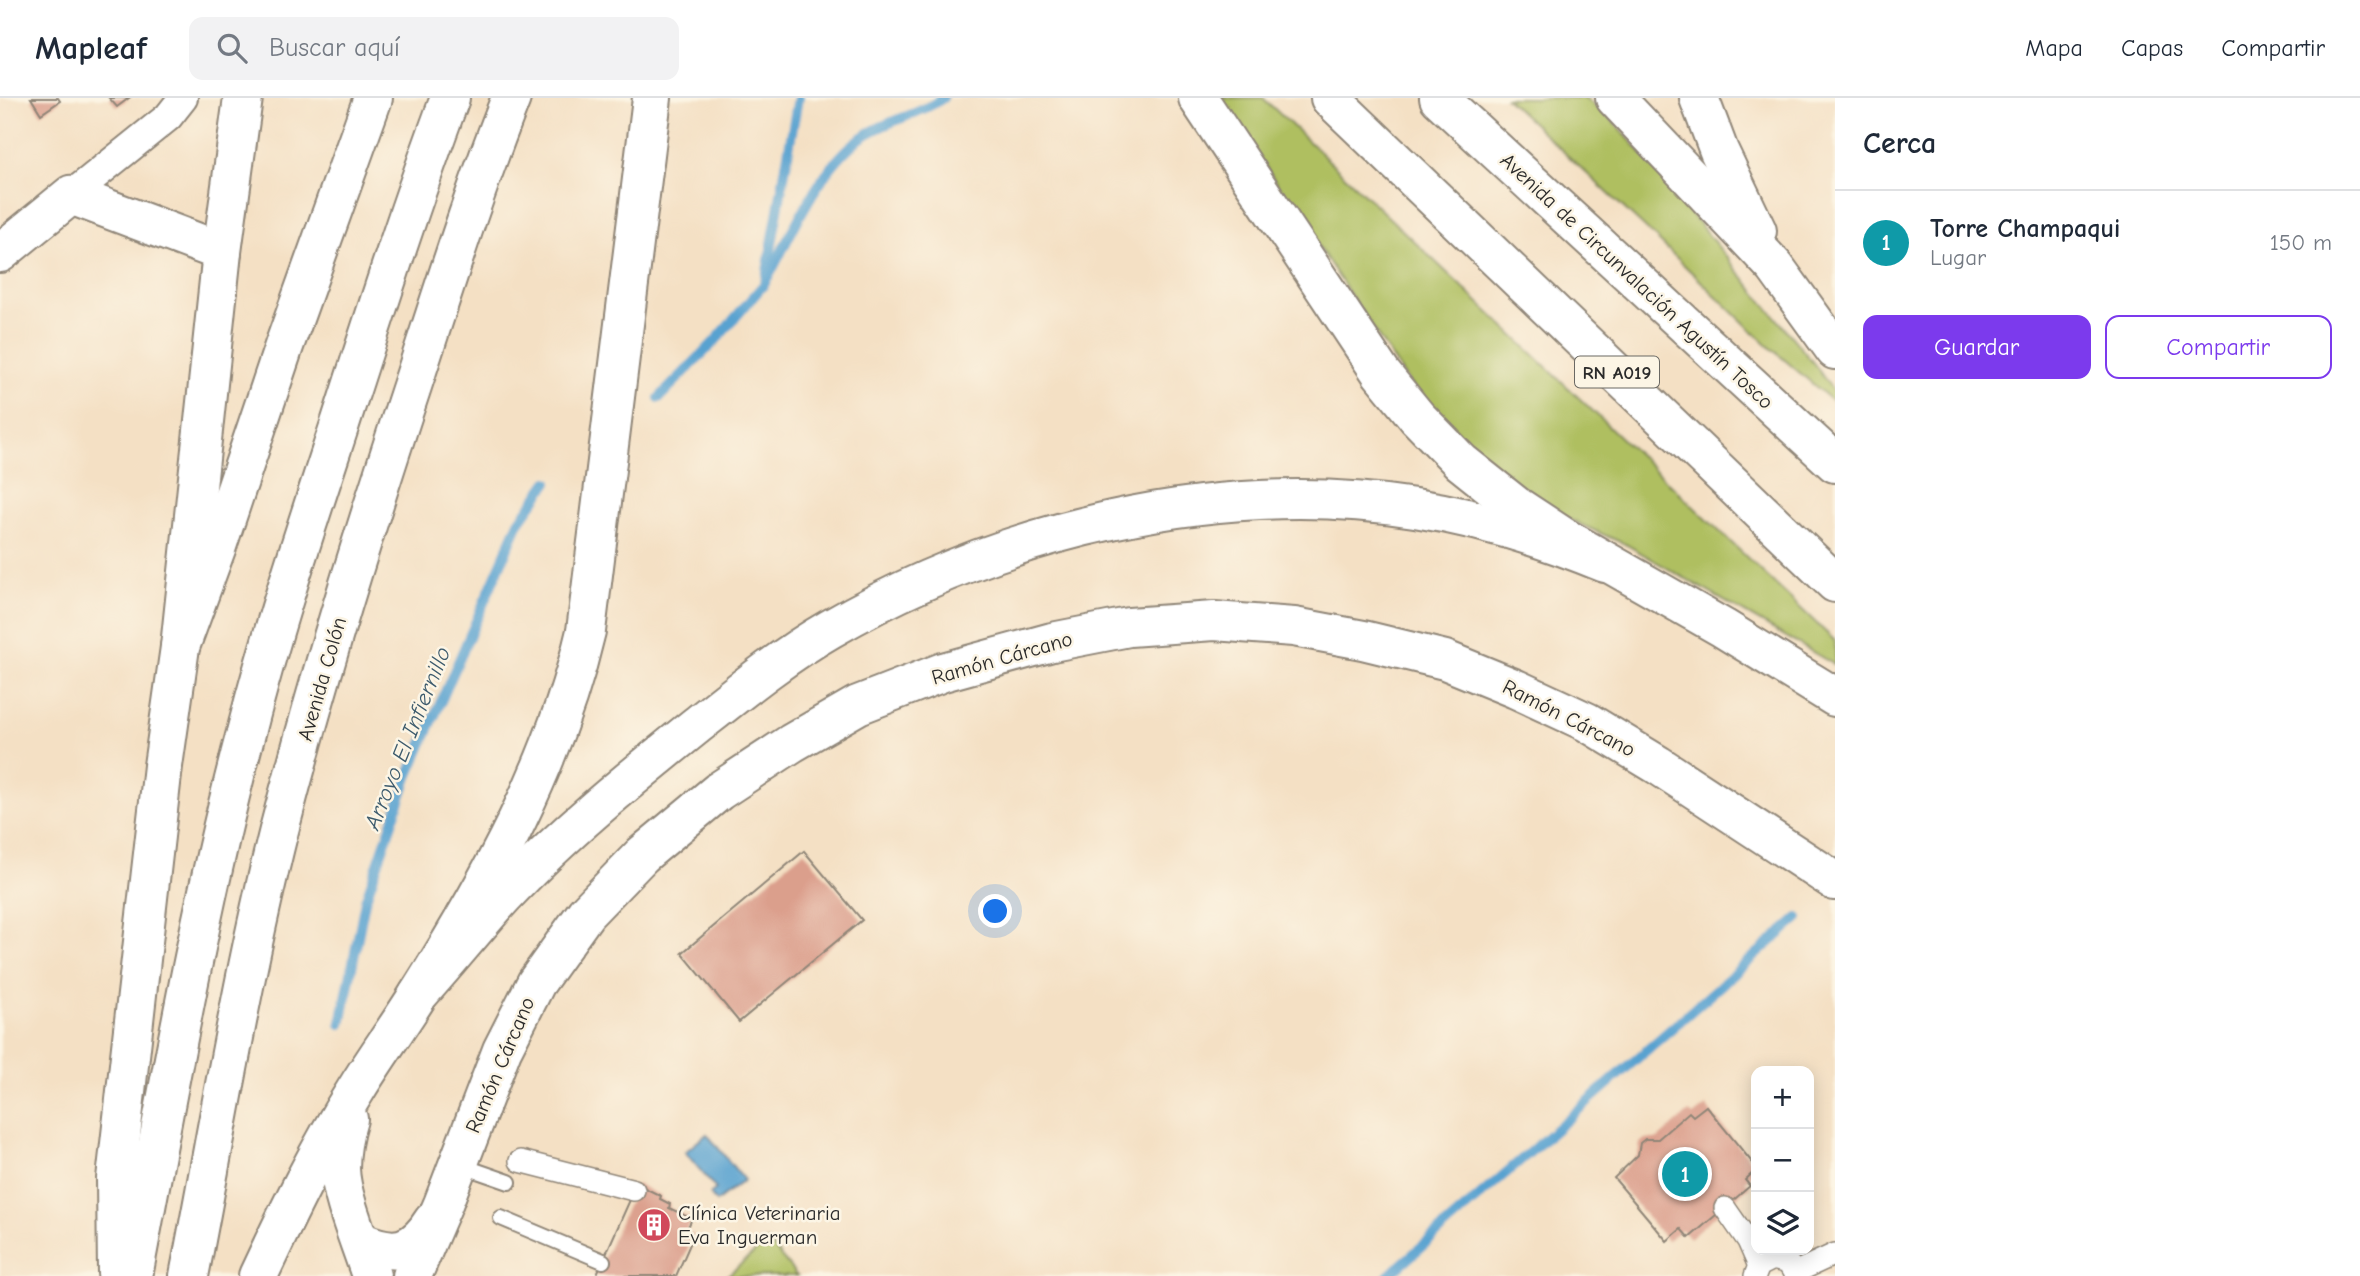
<!DOCTYPE html>
<html lang="es">
<head>
<meta charset="utf-8">
<style>
  :root { --surface:#fff; --page:#f2f2f3; --text:#1f2937; --muted:#747a83; --line:#e0e1e3; --accent:#7c3aed }
  body { margin:0; font-family:"Comic Neue",sans-serif; background:var(--page); color:var(--text) }
  .controls { position:absolute; right:21px; bottom:21px; display:grid; overflow:hidden; border-radius:14px; box-shadow:0 4px 18px #0003 }
  .controls button { width:63px; height:63px; display:grid; place-items:center; padding:0; border:0; border-bottom:2px solid var(--line); background:var(--surface); color:var(--text); font:35px sans-serif }
  .you { position:absolute; left:996px; top:814px; width:24px; height:24px; margin:-18px; border:5px solid #fff; border-radius:50%; background:#1a73e8; box-shadow:0 0 0 10px #1a73e833 }
  .badge { display:grid; place-items:center; width:46px; height:46px; border-radius:50%; background:var(--accent); color:#fff; font-size:23px; font-weight:700 }
  .pin { position:absolute; translate:-50% -50%; border:4px solid #fff; box-shadow:0 2px 7px #0006 }
  .list { margin:0; padding:0; list-style:none }
  h2 { display:flex; justify-content:space-between; align-items:center; height:91px; margin:0; padding:0 28px; font-size:30px }
  h2 small { font-size:23px; font-weight:400; color:var(--muted) }
  .list li { display:grid; grid-template-columns:46px 1fr auto; gap:21px; align-items:center; box-sizing:border-box; height:105px; padding:0 28px; border-top:2px solid var(--line) }
  .list b { display:block; font-size:26px; white-space:nowrap }
  .list p { margin:0; font-size:23px; white-space:nowrap; color:var(--muted) }
  .list em { font-size:23px; font-style:normal; color:var(--muted) }
  .actions { display:flex; gap:14px; padding:21px 28px }
  .actions a { flex:1; padding:16px 0; border:2px solid var(--accent); border-radius:14px; text-align:center; font-size:24px; color:var(--accent) }
  .actions .main { background:var(--accent); color:#fff }
  .icon { flex:none; width:38px; height:38px; fill:none; stroke:currentColor; stroke-width:2; stroke-linecap:round; stroke-linejoin:round }
  .map { position:relative; flex:none; width:1835px; height:1178px; overflow:hidden }
  header { display:flex; align-items:center; gap:42px; box-sizing:border-box; height:98px; padding:0 35px; background:var(--surface); border-bottom:2px solid var(--line) }
  header strong { font-size:33px }
  nav { display:flex; gap:38px; margin-inline-start:auto; font-size:24px }
  .search { width:490px; height:63px; background:var(--page); display:flex; align-items:center; gap:18px; box-sizing:border-box; padding:0 24px; border-radius:14px; color:var(--muted); font-size:26px }
  main { display:flex }
  aside { flex:1; background:var(--surface) }
  .map>svg:first-child { display:block }
  .green { fill:#afbf61; stroke:#6d7546; stroke-width:2 }
  .water { fill:#58a2d0; stroke:#42667e; stroke-width:2 }
  .lines { fill:none; stroke-linecap:round; stroke-linejoin:round }
  .stream { stroke:#58a2d0; stroke-width:10 }
  .building { fill:#db9f8c }
  .service-casing { stroke:#908678; stroke-width:18 }
  .pedestrian-casing { stroke:#908678; stroke-width:24 }
  .minor-casing { stroke:#908678; stroke-width:32 }
  .secondary-casing { stroke:#908678; stroke-width:42 }
  .primary-casing { stroke:#908678; stroke-width:42 }
  .motorway-casing { stroke:#908678; stroke-width:42 }
  .service { stroke:#fff; stroke-width:14 }
  .pedestrian { stroke:#fff; stroke-width:21 }
  .minor { stroke:#fff; stroke-width:28 }
  .secondary { stroke:#fff; stroke-width:38 }
  .primary { stroke:#fff; stroke-width:38 }
  .motorway { stroke:#fff; stroke-width:38 }
  .labels { text-anchor:middle; stroke-width:5; stroke-linejoin:round; paint-order:stroke }
  .shield { fill:#fcf5e5; stroke:#6a6863; stroke-width:2 }
  .shield-label { font-size:19px; font-weight:bold; fill:#2b2b2b }
  .street-label { font-size:21px; fill:#2b2b2b; stroke:#fcf5e5 }
  .poi-label { font-size:21px; fill:#2b2b2b; stroke:#fcf5e5; text-anchor:start }
  .water-label { font-size:23px; font-style:italic; fill:#3d5b6d; stroke:#fcf5e5 }
</style>
</head>
<body>
<header>
<strong>Mapleaf</strong>
<div class="search"><svg class="icon" aria-label="search" viewBox="0 0 24 24"><circle cx="10" cy="10" r="6"/><path d="M15 15l6 6"/></svg>Buscar aquí</div>
<nav><a>Mapa</a><a>Capas</a><a>Compartir</a></nav>
</header>
<main>
<div class="map">
<svg width="1835" height="1178" viewBox="0 0 1835 1178">
  <rect width="100%" height="100%" fill="#fcf5e5"/>
  <filter id="ink" filterUnits="userSpaceOnUse"><feTurbulence type="fractalNoise" baseFrequency=".0143" numOctaves="2"/><feDisplacementMap in="SourceGraphic" scale="14" xChannelSelector="R" yChannelSelector="G"/><feConvolveMatrix kernelMatrix="1 2 1 2 8 2 1 2 1" color-interpolation-filters="sRGB"/></filter>
  <filter id="wash" filterUnits="userSpaceOnUse"><feTurbulence type="fractalNoise" baseFrequency=".00686" numOctaves="4" result="noise"/><feDisplacementMap in="SourceGraphic" scale="28" xChannelSelector="R" yChannelSelector="G"/><feGaussianBlur stdDeviation="1.57" result="paint"/><feColorMatrix in="noise" values="0 0 0 0 0 0 0 0 0 0 0 0 0 0 0 0 0 1.4 0 .05"/><feComposite in="paint" operator="in"/></filter>
  <g filter="url(#wash)">
    <rect width="100%" height="100%" fill="#f4e0c4"/>
    <g class="green">
      <polygon points="1220,0 1263,0 1835,543 1835,567 1627,447 1564,419 1497,374 1409,285"/>
      <polygon points="1506,0 1585,0 1613,23 1638,51 1815,267 1835,296 1835,305 1765,245 1656,140"/>
      <polygon points="768,1143 797,1178 727,1178"/>
    </g>
    <polygon class="water" points="707,1036 744,1082 716,1104 710,1096 716,1091 685,1054"/>
    <g class="lines">
      <g class="stream">
        <path d="M769 178C793 133 819 70 861 40 886 22 918 18 943 0"/>
        <polyline points="659,300 716,242 765,185 798,0"/>
        <polyline points="341,926 365,803 408,679 519,424 548,384"/>
        <polyline points="1388,1178 1798,820"/>
      </g>
    </g>
    <g id="blocks">
      <g class="building">
        <polygon points="31,0 58,0 60,3 41,16"/>
        <polygon points="109,0 129,0 117,9"/>
        <polygon points="804,753 862,822 739,924 682,855"/>
        <polygon points="1706,1008 1756,1069 1756,1072 1745,1082 1750,1088 1689,1140 1681,1131 1667,1143 1614,1080 1638,1057 1640,1045 1645,1041 1658,1041 1689,1014 1693,1018"/>
        <polygon points="637,1086 661,1098 660,1101 670,1106 669,1110 692,1121 686,1133 694,1137 676,1178 596,1178"/>
      </g>
    </g>
  </g>
  <g filter="url(#ink)">
    <use href="#blocks" fill-opacity="0" stroke="#908678" stroke-width="2"/>
    <g class="lines">
      <g class="service-casing">
        <g id="service">
          <polyline points="460,1067 509,1084"/>
          <polyline points="501,1120 603,1163"/>
        </g>
      </g>
      <g class="pedestrian-casing">
        <g id="pedestrian">
          <polyline points="520,1063 634,1092"/>
          <polyline points="1725,1110 1748,1143 1759,1168"/>
          <polyline points="1755,1178 1759,1168 1773,1161 1788,1165 1794,1175"/>
          <polyline points="1795,1178 1794,1175 1835,1156"/>
        </g>
      </g>
      <g class="minor-casing">
        <polyline id="minor" points="71,97 168,19 183,0"/>
      </g>
      <g class="secondary-casing">
        <g id="secondary">
          <polyline points="0,155 71,97 222,154"/>
          <path d="M360 1143C394 1158 413 1155 433 1123"/>
          <polyline points="412,1178 443,1106 502,952 536,885 586,815 642,757 719,693 792,645 858,607 943,574 1052,544 1129,529 1214,523 1294,529 1363,542 1445,562 1516,591 1587,624 1658,667 1835,783"/>
        </g>
      </g>
      <g class="primary-casing">
        <g id="primary">
          <path d="M348 1021C343 1037 340 1054 340 1071 341 1101 362 1148 371 1178"/>
          <polyline points="117,1175 116,1081 163,668 180,549 217,448 284,248 373,0"/>
          <path d="M133 1178C168 995 199 811 247 631 273 528 307 427 340 326 375 217 410 107 450 0"/>
          <path d="M189 1178C218 1030 242 879 279 732 318 582 364 433 413 285 444 190 474 93 511 0"/>
          <path d="M258 1178C288 1114 319 1050 357 990 376 959 398 929 418 897 490 783 555 665 586 533L652 0"/>
        </g>
      </g>
      <g class="motorway-casing">
        <g id="motorway">
          <polyline points="1198,0 1381,275 1417,319 1461,364 1515,407 1565,440 1723,530 1835,599"/>
          <polyline points="1330,0 1835,485"/>
          <polyline points="1439,0 1835,365"/>
          <polyline points="1615,0 1775,169 1835,252"/>
          <polyline points="1699,0 1719,53 1757,133"/>
          <polyline points="180,549 222,154 243,0"/>
          <path d="M418 897C447 865 474 831 503 799 562 736 630 681 697 627 740 593 783 558 830 531 1001 432 1218 379 1415 410 1480 420 1544 440 1605 465"/>
        </g>
      </g>
      <use href="#service" class="service"/>
      <use href="#pedestrian" class="pedestrian"/>
      <use href="#minor" class="minor"/>
      <use href="#secondary" class="secondary"/>
      <use href="#primary" class="primary"/>
      <use href="#motorway" class="motorway"/>
    </g>
  </g>
  <defs>
    <g id="building-disc" transform="scale(1.75)"><circle r="9.5" fill="#d1495b" stroke="#fcf5e5"/><path d="M-4-6H4V6H1V3H-1V6H-4ZM-2.5-4.3h1.7v1.8h-1.7ZM.8-4.3h1.7v1.8H.8ZM-2.5-1h1.7V.8h-1.7ZM.8-1h1.7V.8H.8Z" fill="#fff"/></g>
  </defs>
  <g fill-rule="evenodd">
    <use href="#building-disc" x="654" y="1127"/>
  </g>
  <g class="labels">
    <rect class="shield" x="1575" y="258.5" width="84" height="31" rx="5"/>
    <g class="shield-label">
      <text x="1617" y="281">RN A019</text>
    </g>
    <g class="street-label">
      <text transform="translate(1637 183) rotate(43)" y="7">Avenida de Circunvalación Agustín Tosco</text>
      <text transform="translate(1002 560) rotate(-16)" y="7">Ramón Cárcano</text>
      <text transform="translate(322 581) rotate(-74)" y="7">Avenida Colón</text>
      <text transform="translate(1569 620) rotate(27)" y="7">Ramón Cárcano</text>
      <text transform="translate(500 967) rotate(-67)" y="7">Ramón Cárcano</text>
    </g>
    <g class="poi-label">
      <text x="678" y="1122">Clínica Veterinaria<tspan x="678" dy="24">Eva Inguerman</tspan></text>
    </g>
    <g class="water-label">
      <text transform="translate(407 640) rotate(-68)" y="8">Arroyo El Infiernillo</text>
    </g>
  </g>
</svg>
<div class="controls">
<button>+</button>
<button>−</button>
<button><svg class="icon" aria-label="layers" viewBox="0 0 24 24"><path d="M12 4l9 5-9 5-9-5zM3 14l9 5 9-5"/></svg></button>
</div>
<div class="you"></div>
<div class="pin badge" style="left:1685px;top:1076px;background:#0f9aa8">1</div>
</div>
<aside>
<h2>Cerca<small></small></h2>
<ul class="list">
<li><span class="badge" style="background:#0f9aa8">1</span><div><b>Torre Champaqui</b><p>Lugar</p></div><em>150 m</em></li>
</ul>
<div class="actions"><a class="main">Guardar</a><a>Compartir</a></div>
</aside>
</main>
</body>
</html>
